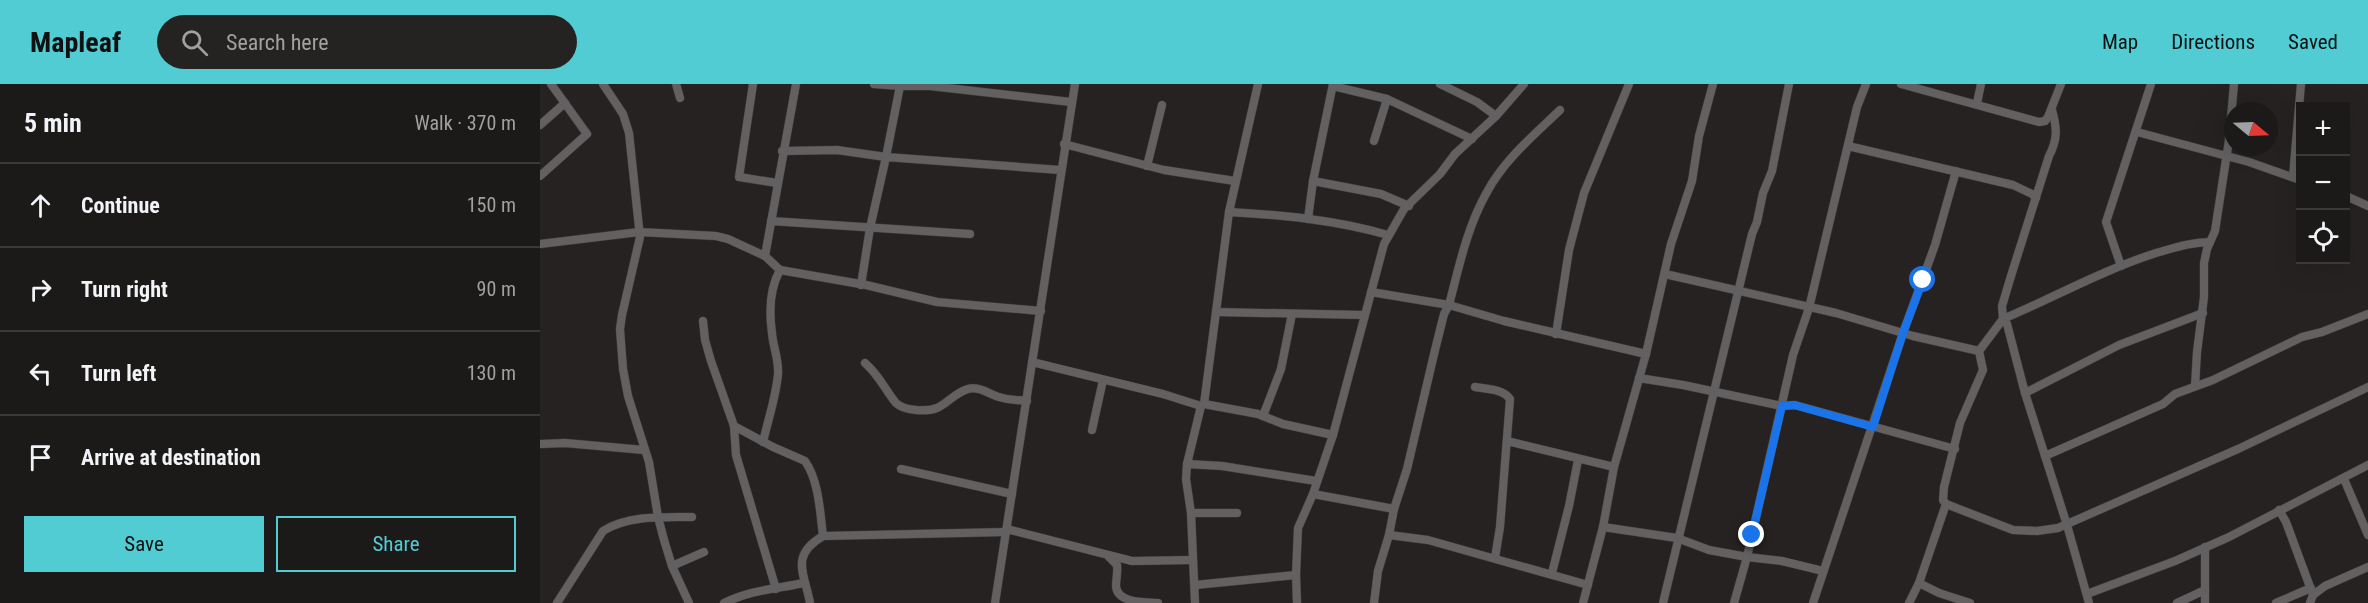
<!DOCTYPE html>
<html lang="en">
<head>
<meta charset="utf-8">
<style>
  :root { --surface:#1c1a19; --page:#252322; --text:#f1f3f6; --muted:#a0a1a2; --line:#3a3838; --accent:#51ccd3 }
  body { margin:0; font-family:"Roboto Condensed",sans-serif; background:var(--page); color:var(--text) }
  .controls { position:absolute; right:18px; top:18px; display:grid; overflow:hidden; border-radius:0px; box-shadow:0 6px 24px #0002 }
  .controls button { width:54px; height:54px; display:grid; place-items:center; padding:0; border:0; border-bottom:2px solid var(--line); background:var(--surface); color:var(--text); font:30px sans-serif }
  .compass { position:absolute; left:1684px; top:18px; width:54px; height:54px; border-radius:50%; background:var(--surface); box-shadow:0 6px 24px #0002; rotate:109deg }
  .stop { position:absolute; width:18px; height:18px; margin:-14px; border:4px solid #1a73e8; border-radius:50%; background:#fff }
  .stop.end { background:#1a73e8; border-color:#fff; box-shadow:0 2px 6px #0008 }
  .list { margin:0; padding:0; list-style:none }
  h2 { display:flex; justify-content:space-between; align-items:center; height:78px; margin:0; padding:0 24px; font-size:26px }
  h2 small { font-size:20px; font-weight:400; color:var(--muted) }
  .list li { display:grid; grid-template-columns:39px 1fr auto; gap:18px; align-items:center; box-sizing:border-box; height:84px; padding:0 24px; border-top:2px solid var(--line) }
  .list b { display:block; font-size:22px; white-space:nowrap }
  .list em { font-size:20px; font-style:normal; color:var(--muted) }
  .actions { display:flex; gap:12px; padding:18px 24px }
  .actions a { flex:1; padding:14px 0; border:2px solid var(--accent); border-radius:0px; text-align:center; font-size:21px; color:var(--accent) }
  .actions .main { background:var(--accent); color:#111 }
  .icon { flex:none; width:33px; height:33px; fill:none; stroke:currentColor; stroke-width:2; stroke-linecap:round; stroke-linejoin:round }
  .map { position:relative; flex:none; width:1828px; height:519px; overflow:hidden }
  header { display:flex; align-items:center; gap:36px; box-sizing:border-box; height:84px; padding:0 30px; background:var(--accent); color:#111 }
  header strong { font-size:28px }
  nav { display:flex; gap:33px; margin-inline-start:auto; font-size:21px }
  .search { width:420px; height:54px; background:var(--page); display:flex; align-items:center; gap:15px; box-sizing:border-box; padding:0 21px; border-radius:33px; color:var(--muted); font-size:22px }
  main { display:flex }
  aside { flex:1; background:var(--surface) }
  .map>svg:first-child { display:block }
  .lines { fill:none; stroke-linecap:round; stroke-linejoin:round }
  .street-casing { stroke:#413d3c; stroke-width:9 }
  .street { stroke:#626060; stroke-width:8 }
  .route { stroke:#1a73e8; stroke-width:8 }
</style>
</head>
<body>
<header>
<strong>Mapleaf</strong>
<div class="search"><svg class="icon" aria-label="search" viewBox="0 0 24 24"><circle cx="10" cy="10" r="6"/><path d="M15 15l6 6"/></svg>Search here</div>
<nav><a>Map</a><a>Directions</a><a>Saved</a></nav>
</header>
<main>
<aside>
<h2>5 min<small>Walk · 370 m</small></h2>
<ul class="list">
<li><svg class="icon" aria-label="ahead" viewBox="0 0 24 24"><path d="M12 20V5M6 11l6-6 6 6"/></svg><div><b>Continue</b></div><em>150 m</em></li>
<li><svg class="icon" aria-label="right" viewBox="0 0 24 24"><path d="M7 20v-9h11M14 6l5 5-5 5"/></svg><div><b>Turn right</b></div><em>90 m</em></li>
<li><svg class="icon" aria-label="left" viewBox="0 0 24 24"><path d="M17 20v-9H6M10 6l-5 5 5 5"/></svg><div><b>Turn left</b></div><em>130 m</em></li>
<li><svg class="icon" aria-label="arrive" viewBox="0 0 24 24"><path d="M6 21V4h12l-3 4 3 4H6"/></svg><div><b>Arrive at destination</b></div></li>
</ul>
<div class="actions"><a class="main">Save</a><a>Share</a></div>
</aside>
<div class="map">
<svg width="1828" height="519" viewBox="0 0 1828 519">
  <rect width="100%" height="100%" fill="#262221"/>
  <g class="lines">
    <g class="street-casing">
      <g id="street">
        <polyline points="63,0 83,30 89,49 100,153 82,231 80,245 83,285 88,312 109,378 118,433 124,456 132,482 149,519"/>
        <polyline points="136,0 140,14"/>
        <polyline points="213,0 199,93 237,99"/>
        <polyline points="334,0 360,2 360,0"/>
        <polyline points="900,0 937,18 956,32"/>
        <polyline points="1361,0 1499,38 1505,37 1508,33 1521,0"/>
        <polyline points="793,2 847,15 932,55"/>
        <polyline points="1437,19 1441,0"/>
        <polyline points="0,41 25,19"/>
        <polyline points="1597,48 1709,78 1760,96"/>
        <polyline points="834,57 847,15"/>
        <polyline points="524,60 624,86 695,97"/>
        <polyline points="1308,62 1473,101 1492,110 1496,114"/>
        <polyline points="242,67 297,66 346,73 360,2 390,2 531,18"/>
        <polyline points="607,82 622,21"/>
        <polyline points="0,92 47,50 11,0"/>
        <polyline points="1753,93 1761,0"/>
        <polyline points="773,97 841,110 869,122"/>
        <polyline points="1806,112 1828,122"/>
        <path d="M689 128C743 131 796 136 848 151"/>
        <polyline points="768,135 773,97 793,0"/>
        <polyline points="231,137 430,150"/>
        <polyline points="0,160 99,148 176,152 188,155 225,172 240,186 326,201 397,218 501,227"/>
        <polyline points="225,172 256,0"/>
        <polyline points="1581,182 1566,138 1611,0"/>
        <polyline points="1125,190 1296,229 1373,252 1439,267"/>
        <polyline points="321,201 330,144 346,73 520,86"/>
        <polyline points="831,208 909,221 964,237 1106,270"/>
        <path d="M909 221C919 183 927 143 947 108 964 76 994 51 1020 26"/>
        <polyline points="676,228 824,231"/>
        <polyline points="163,237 165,256 171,277 194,342 196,371 236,505"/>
        <polyline points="1016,250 1029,166 1044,109 1089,0"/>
        <path d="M1439 267 1463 235 1462 222 1471 192 1509 72C1518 55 1517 44 1512 26"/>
        <polyline points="492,278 623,310 661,322"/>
        <path d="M325 279C340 292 345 306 356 319 364 327 387 328 397 324 408 319 416 308 428 305 439 302 449 310 459 313 468 316 478 316 487 317"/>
        <polyline points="1099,294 1143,301 1242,322 1255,321 1415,365"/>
        <polyline points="1655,302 1657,268 1664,213 1664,179 1667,165 1675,147 1689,56 1694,0"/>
        <path d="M935 303C947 305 963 305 970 315L960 443 955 474"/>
        <polyline points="1485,309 1579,261 1663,229"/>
        <polyline points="664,320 718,330 743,340 793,351"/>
        <polyline points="723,332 741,285 752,230"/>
        <path d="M194 342 233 363 265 377C279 397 280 428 283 452"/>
        <polyline points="552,346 563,296"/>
        <polyline points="967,357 1074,383"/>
        <path d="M223 358C228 336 236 313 238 290 239 275 233 263 232 249 229 228 230 204 240 186"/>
        <polyline points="0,360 25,359 104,366"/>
        <polyline points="1505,372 1623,320 1635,310 1673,296 1762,253 1782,248 1828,230"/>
        <polyline points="647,380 682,382 776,397"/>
        <polyline points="361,385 472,410"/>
        <polyline points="1804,395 1828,451"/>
        <polyline points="773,410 854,425"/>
        <polyline points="1406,420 1473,446 1497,447 1518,444 1698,365 1828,303"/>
        <polyline points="1739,426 1746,438 1773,511 1770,519"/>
        <polyline points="651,429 697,429"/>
        <polyline points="1063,443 1137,454 1169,466 1207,473 1242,477 1283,487"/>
        <polyline points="467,445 592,477 653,476"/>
        <polyline points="849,451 888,456 1048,501"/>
        <polyline points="1665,463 1665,519"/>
        <path d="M569 473 577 481C578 488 576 495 576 502 577 519 603 518 618 519"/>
        <polyline points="132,482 164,468"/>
        <polyline points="1012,489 1029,422 1038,376"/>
        <polyline points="1379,499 1399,509 1430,519"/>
        <polyline points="655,501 756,491"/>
        <polyline points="1547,510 1635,477 1689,453 1828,381"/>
        <polyline points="1773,511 1785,502 1828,483"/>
        <path d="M17 519 63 447C88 431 124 433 152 433"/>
        <path d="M184 519C211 506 235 505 264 499"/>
        <path d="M270 519C265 490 249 472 283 452L466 448"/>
        <polyline points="455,519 535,0"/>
        <polyline points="655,519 651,429 646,395 647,380 661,322 664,320 689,128 718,0"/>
        <polyline points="757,519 756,491 758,444 773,410 793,351 844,160 864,125 900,90 915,70 956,32 984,0"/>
        <polyline points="834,519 838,487 849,451 854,425 867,385 895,266 904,230 909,221"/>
        <polyline points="1043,519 1063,443 1074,383 1106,270 1131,160 1152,97 1159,52 1173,0"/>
        <polyline points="1123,519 1212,150 1217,138 1223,109 1232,87 1249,0"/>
        <polyline points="1194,519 1207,473 1253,271 1269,224 1317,23 1326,0"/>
        <polyline points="1273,519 1363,249 1395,161 1416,87"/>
        <polyline points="1369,519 1379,499 1406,420 1403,416 1404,403 1420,339 1443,286 1439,267"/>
        <path d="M1549 519 1527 441 1485 309 1467 240 1463 235C1515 213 1563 186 1616 169 1634 164 1651 158 1670 158"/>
        <polyline points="1637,519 1665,506"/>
        <polyline points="1736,519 1771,504"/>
      </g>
    </g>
    <use href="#street" class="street"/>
  </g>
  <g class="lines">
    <polyline class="route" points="1212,451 1242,322 1254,321 1333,343 1363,249 1383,196"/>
  </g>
</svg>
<div class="controls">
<button>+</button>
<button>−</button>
<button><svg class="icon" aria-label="locate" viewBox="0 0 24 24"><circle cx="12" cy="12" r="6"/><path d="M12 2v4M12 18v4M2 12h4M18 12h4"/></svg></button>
</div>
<svg class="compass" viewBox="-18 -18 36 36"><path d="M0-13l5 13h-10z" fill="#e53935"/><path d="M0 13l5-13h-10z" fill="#a0a1a2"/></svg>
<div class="stop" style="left:1383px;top:196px"></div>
<div class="stop end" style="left:1212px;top:451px"></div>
</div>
</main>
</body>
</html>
